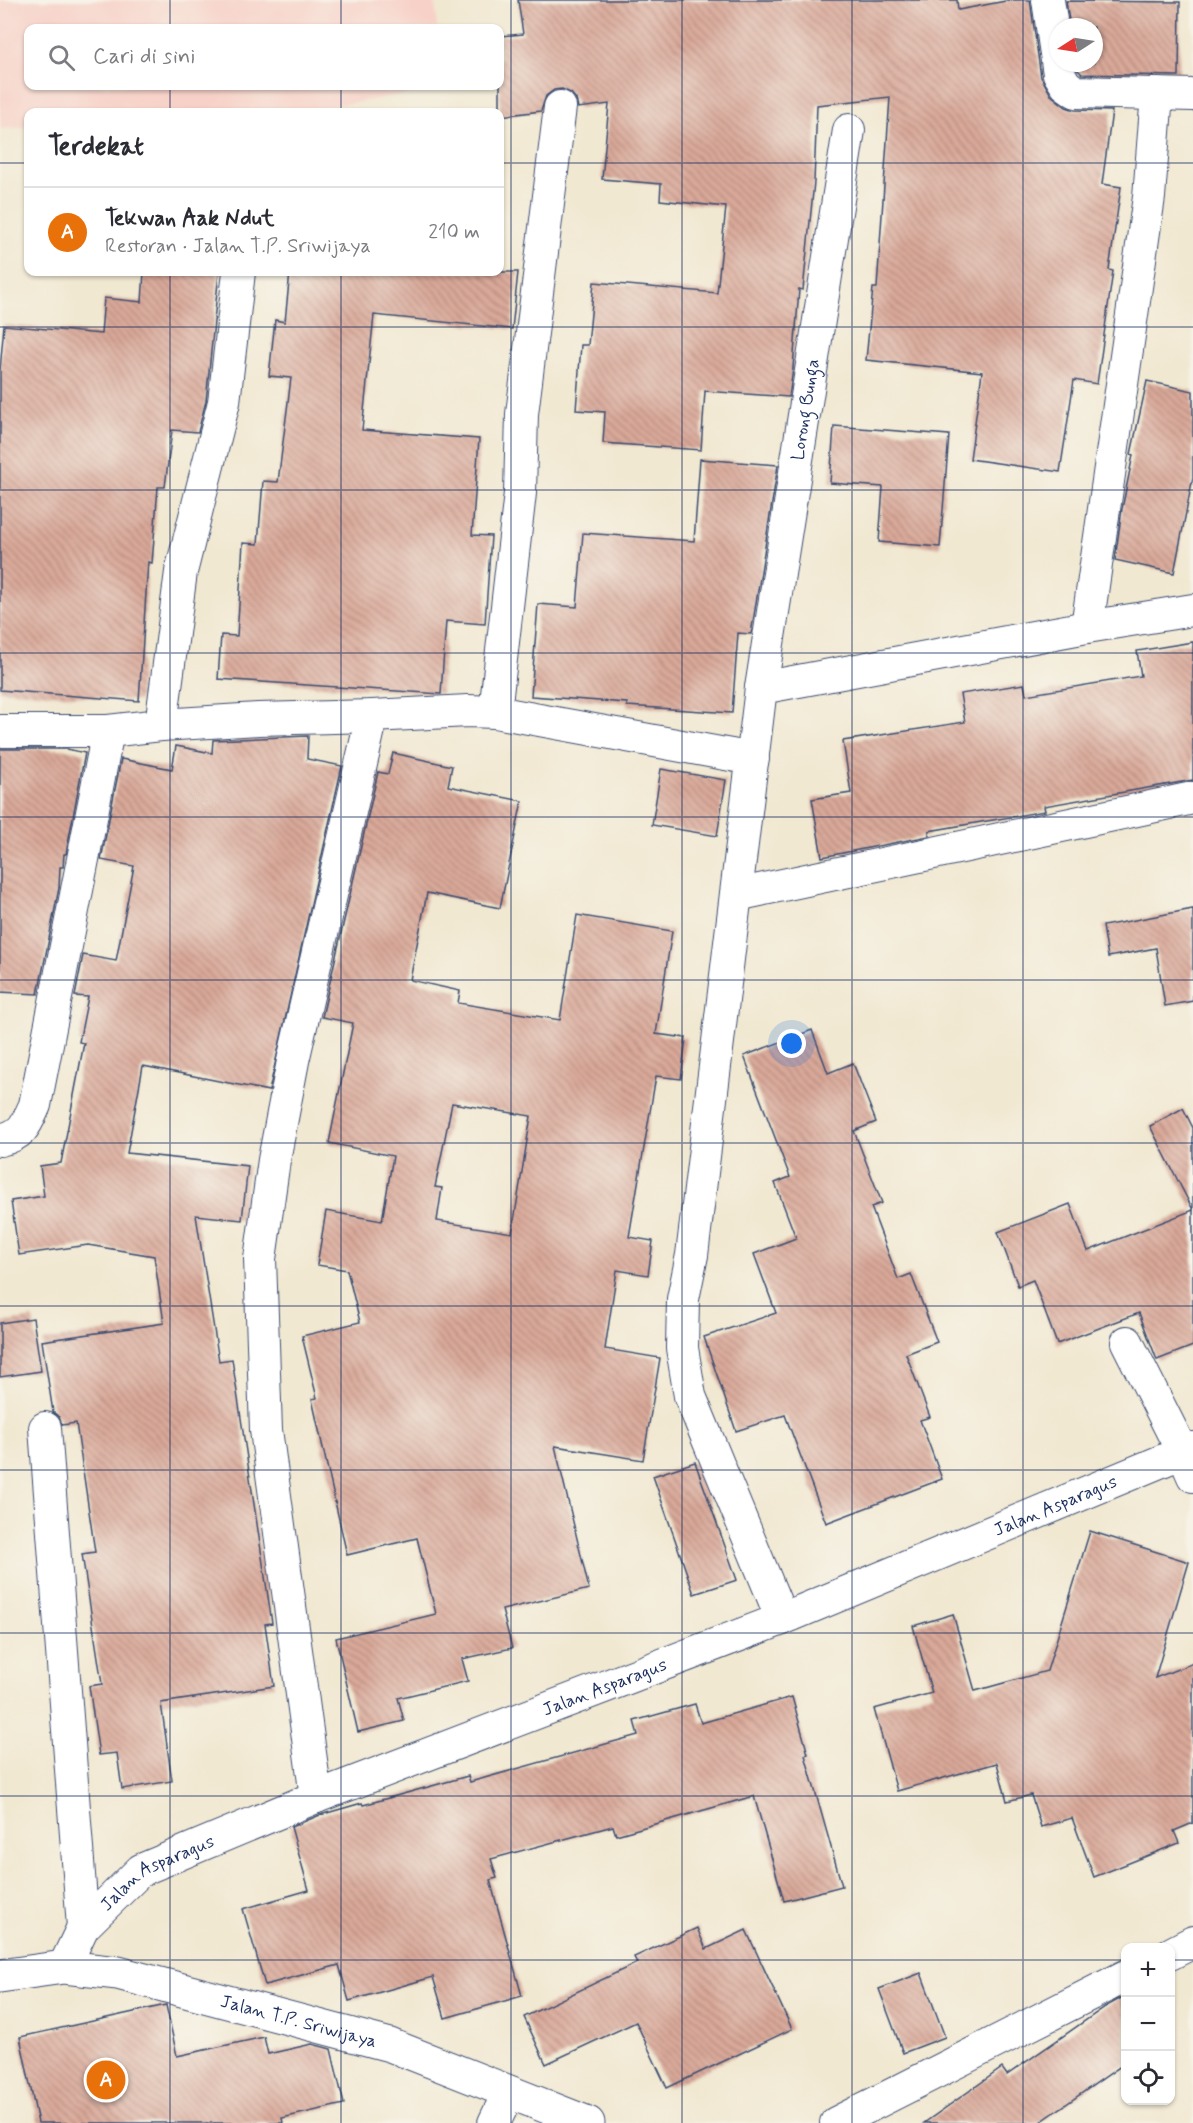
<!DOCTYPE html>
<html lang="id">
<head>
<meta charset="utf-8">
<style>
  :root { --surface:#fff; --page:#f2f2f3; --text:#2b2b33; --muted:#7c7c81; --line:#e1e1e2; --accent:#b5179e }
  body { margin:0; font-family:Mynerve,sans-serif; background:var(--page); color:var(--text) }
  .controls { position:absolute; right:18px; bottom:18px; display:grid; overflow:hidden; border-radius:12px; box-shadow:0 2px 4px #0004 }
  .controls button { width:54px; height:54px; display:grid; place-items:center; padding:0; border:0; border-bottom:2px solid var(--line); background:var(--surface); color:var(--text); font:30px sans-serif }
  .compass { position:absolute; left:1049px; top:18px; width:54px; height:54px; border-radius:50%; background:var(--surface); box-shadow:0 2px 4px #0004; rotate:258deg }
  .you { position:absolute; left:792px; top:1044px; width:21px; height:21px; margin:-15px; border:4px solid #fff; border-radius:50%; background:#1a73e8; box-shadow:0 0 0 9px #1a73e833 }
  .badge { display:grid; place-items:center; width:39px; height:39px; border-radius:50%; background:var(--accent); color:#fff; font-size:20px; font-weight:700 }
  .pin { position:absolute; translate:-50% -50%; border:3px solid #fff; box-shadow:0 2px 6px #0006 }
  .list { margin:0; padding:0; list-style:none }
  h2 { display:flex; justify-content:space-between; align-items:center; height:78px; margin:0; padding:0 24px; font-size:26px }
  h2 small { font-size:20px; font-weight:400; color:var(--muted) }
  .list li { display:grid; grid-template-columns:39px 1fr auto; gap:18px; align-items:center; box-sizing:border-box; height:90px; padding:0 24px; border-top:2px solid var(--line) }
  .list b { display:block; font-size:22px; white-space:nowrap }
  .list p { margin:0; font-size:20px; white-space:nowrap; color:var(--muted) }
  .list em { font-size:20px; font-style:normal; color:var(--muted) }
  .icon { flex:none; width:33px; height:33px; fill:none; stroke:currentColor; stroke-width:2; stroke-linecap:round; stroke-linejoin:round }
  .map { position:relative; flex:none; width:1193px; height:2123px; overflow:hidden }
  .search { position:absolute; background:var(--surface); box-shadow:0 2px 4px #0004; left:24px; top:24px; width:480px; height:66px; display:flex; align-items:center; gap:15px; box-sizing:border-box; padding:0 21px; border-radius:12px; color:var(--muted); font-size:22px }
  .panel { position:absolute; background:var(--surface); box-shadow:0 2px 4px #0004; left:24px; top:108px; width:480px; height:168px; border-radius:12px }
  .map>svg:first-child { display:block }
  .built { fill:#f7d1c8 }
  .building { fill:url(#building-back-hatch); fill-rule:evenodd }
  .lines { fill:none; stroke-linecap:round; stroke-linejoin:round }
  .street-casing { stroke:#3b4b6f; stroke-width:34 }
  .secondary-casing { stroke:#3b4b6f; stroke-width:35 }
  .street { stroke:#fff; stroke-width:32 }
  .secondary { stroke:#fff; stroke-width:33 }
  .grid { fill:none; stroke:#1b2f5e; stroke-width:1.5; stroke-opacity:0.55 }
  .labels { text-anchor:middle; stroke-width:4.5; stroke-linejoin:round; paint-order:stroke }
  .street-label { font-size:18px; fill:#1b2f5e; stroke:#f7f3e8 }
</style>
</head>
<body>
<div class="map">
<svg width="1193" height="2123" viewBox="0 0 1193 2123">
  <defs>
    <pattern id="building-back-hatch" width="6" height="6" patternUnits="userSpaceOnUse" patternTransform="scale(1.5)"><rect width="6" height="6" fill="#daa999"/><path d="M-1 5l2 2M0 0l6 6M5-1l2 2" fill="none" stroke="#b08a80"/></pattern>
  </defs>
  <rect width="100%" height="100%" fill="#f7f3e8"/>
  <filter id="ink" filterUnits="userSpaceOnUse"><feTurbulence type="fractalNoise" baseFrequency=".0167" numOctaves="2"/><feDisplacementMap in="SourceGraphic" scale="12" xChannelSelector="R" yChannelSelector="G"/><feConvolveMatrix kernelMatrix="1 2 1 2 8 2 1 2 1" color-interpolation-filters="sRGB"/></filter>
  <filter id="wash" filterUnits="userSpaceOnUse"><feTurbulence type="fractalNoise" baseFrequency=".008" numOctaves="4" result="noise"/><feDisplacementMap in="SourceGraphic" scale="24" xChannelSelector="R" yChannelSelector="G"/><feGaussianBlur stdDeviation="1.35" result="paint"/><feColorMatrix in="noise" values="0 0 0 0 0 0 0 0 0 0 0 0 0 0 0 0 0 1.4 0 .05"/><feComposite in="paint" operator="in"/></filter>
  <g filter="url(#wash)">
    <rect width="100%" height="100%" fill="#f1e8d1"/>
    <polygon class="built" points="0,0 435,0 437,28 28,28 28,86 440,86 440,89 306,110 268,112 28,112 28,127 0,129"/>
    <g id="blocks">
      <g class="building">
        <polygon points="518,0 957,0 958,10 1011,0 1030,0 1041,77 1051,95 1066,107 1075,110 1112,111 1102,184 1121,187 1109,270 1113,271 1097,384 1074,380 1060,472 970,459 982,372 866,360 873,288 877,288 890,97 817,105 814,182 803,290 799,289 793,368 789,397 705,391 701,450 603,443 605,412 576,410 581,345 588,345 594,282 717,293 726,207 660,200 661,184 602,179 609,104 578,108 576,99 571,93 562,89 554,90 546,96 541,111 500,116 500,36 523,34"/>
        <polygon points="1066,1 1180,2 1179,76 1082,74 1076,68 1076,63 1094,63 1094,27 1070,27"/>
        <polygon points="144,272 219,272 206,401 198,432 172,430 165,487 158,487 152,563 148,562 139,701 0,690 0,370 4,325 101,334 104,298 142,302"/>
        <polygon points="290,272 518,272 512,329 374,315 362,430 479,439 472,535 491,536 485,624 446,621 441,694 218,679 221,635 237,636 243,543 258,544 263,481 278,482 291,378 269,376 275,320 285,322"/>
        <polygon points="1147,381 1193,391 1193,477 1174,573 1115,560 1122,509 1133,455 1131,454"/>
        <polygon points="834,426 949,435 940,547 879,542 883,487 830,483"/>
        <polygon points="700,459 778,465 751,634 738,633 732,713 627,706 627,703 531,696 538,604 577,607 583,533 694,541"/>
        <polygon points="1193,642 1193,780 1044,806 1045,811 929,831 929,836 822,857 812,799 851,793 843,741 965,722 960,694 1024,684 1026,695 1141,676 1137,651"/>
        <polygon points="308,736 307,759 342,766 269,1091 143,1066 127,1153 248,1166 242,1220 196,1215 219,1361 232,1359 272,1623 265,1624 274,1686 161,1703 172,1781 122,1789 117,1753 99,1755 89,1686 102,1684 82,1554 95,1552 76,1423 62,1425 59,1417 53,1412 42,1341 164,1323 154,1256 88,1245 19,1255 11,1201 44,1196 40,1166 61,1163 84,1043 79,1042 88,997 75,996 83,955 116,961 134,866 101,860 121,759 172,769 176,746 212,753 213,740"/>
        <polygon points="0,749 67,749 85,753 66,854 64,854 63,867 60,867 59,888 38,994 0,992"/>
        <path d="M393 753 452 766 448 786 522 801 500 908 427 893 410 980 460 991 458 1003 560 1020 577 915 672 931 656 1034 686 1038 681 1079 656 1076 629 1237 653 1241 648 1275 617 1270 605 1349 660 1358 643 1460 555 1446 589 1589 502 1610 512 1648 462 1659 468 1681 398 1698 404 1721 358 1732 336 1638 436 1614 417 1538 347 1555 312 1399 317 1398 302 1336 360 1322 347 1270 317 1265 326 1211 382 1221 393 1156 329 1143 353 1023 322 1017 378 772 388 774ZM452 1103 531 1116 512 1233 437 1221 442 1188 435 1187Z"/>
        <polygon points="661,769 726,780 717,836 652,825"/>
        <polygon points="1193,909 1193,1001 1165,1006 1156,948 1108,957 1103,926"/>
        <polygon points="812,1030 828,1073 853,1063 876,1122 854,1131 882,1203 871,1207 898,1279 911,1274 937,1342 906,1354 930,1417 920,1420 942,1479 826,1523 785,1415 736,1431 704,1337 776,1313 754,1254 796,1238 775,1183 790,1177 744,1056"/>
        <polygon points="1183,1108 1193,1128 1193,1210 1150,1126"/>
        <polygon points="1070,1204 1088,1251 1193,1210 1193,1346 1157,1360 1139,1313 1057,1344 1033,1280 1018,1286 998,1232"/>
        <polygon points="33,1318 41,1371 0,1377 0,1323"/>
        <polygon points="695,1462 737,1580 694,1594 653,1476"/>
        <polygon points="1090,1531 1189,1562 1155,1678 1193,1663 1193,1823 1174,1831 1179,1843 1094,1877 1072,1818 1041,1827 1031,1795 1007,1801 997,1763 897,1791 874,1709 932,1693 913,1626 953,1614 975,1691 1047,1671"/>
        <polygon points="792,1697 808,1754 805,1755 842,1886 784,1901 754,1796 616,1835 613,1826 491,1859 497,1878 490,1880 522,1996 445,2018 433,1977 349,2001 339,1965 265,1985 243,1909 309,1890 291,1827 320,1815 362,1803 363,1805 468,1776 470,1782 638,1735 634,1721 695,1704 701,1723"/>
        <polygon points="697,1928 706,1949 746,1930 792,2029 667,2088 636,2022 546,2064 524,2017 637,1963 634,1957"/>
        <polygon points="921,1973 945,2037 903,2053 879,1989"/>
        <polygon points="1125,1996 1125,2063 1039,2123 924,2123 1002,2068 1007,2075 1105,2007"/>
        <polygon points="166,2005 177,2056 264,2037 268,2054 312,2044 331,2049 344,2104 282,2118 283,2123 38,2123 20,2037"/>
      </g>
    </g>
  </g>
  <g filter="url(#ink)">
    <use href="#blocks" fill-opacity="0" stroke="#3b4b6f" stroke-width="1.5"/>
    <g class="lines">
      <g class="street-casing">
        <g id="street">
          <polyline points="1048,0 1059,74 1066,85 1076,92 1193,95"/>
          <polyline points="1087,627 1149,197 1157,94"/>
          <path id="s1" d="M761 688 849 130"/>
          <polyline points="495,712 753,759"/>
          <polyline points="161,725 181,572 224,402 239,272"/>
          <polyline points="0,731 108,731 161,725 258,719 372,716 468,711 495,712 520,493 522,414 560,107"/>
          <polyline points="736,895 1193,798"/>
          <path d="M0 1140C23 1135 26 1125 35 1105L108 731"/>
          <polyline points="1127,1342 1183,1453 1193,1476"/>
          <polyline points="45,1428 83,1927"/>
          <polyline points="782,1619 690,1396 682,1348 683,1299 692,1255 761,688 1087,627 1193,610"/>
          <polyline points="316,1797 266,1430 260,1259 274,1160 293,1061 372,716"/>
          <polyline points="1170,1954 1193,1942"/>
          <path id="s2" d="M64 1967 83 1927 141 1870 316 1797 782 1619 1193 1448"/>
          <polyline points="494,2123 509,2092"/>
          <polyline points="836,2123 1126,1976"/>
        </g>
      </g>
      <g class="secondary-casing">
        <g id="secondary">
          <path id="s3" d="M0 1976 64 1967 118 1973 390 2045 588 2123"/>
        </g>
      </g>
      <use href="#street" class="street"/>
      <use href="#secondary" class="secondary"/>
    </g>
  </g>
  <path class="grid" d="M170 0V28M341 0V28M511 0V2123M682 0V2123M852 0V2123M1023 0V2123M170 86V112M341 86V112M0 163H28M500 163H1193M170 272V2123M341 272V2123M0 327H1193M0 490H1193M0 653H1193M0 817H1193M0 980H1193M0 1143H1193M0 1306H1193M0 1470H1193M0 1633H1193M0 1796H1193M0 1960H1126M1170 1960H1193"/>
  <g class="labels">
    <g class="street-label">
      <text dy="6" stroke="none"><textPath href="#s1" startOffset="282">Lorong Bunga</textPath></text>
      <text dy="6" stroke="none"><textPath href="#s2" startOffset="1110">Jalan Asparagus</textPath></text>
      <text dy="6" stroke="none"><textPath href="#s2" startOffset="624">Jalan Asparagus</textPath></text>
      <text dy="6" stroke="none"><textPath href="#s2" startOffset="138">Jalan Asparagus</textPath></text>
      <text dy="6" stroke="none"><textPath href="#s3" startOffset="306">Jalan T.P. Sriwijaya</textPath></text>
    </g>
  </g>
</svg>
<div class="controls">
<button>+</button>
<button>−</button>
<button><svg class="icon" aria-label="locate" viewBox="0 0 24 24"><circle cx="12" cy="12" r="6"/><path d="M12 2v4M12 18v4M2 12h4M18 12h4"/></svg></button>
</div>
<svg class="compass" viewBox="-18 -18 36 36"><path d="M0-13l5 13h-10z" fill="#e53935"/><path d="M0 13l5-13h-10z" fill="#7c7c81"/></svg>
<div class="you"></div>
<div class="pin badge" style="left:106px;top:2080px;background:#e8710a">A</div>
<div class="search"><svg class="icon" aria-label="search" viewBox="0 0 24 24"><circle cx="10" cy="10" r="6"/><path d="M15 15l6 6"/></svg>Cari di sini</div>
<section class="panel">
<h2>Terdekat<small></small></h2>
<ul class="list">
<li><span class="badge" style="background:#e8710a">A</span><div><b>Tekwan Aak Ndut</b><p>Restoran · Jalan T.P. Sriwijaya</p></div><em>210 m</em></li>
</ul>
</section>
</div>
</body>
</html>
